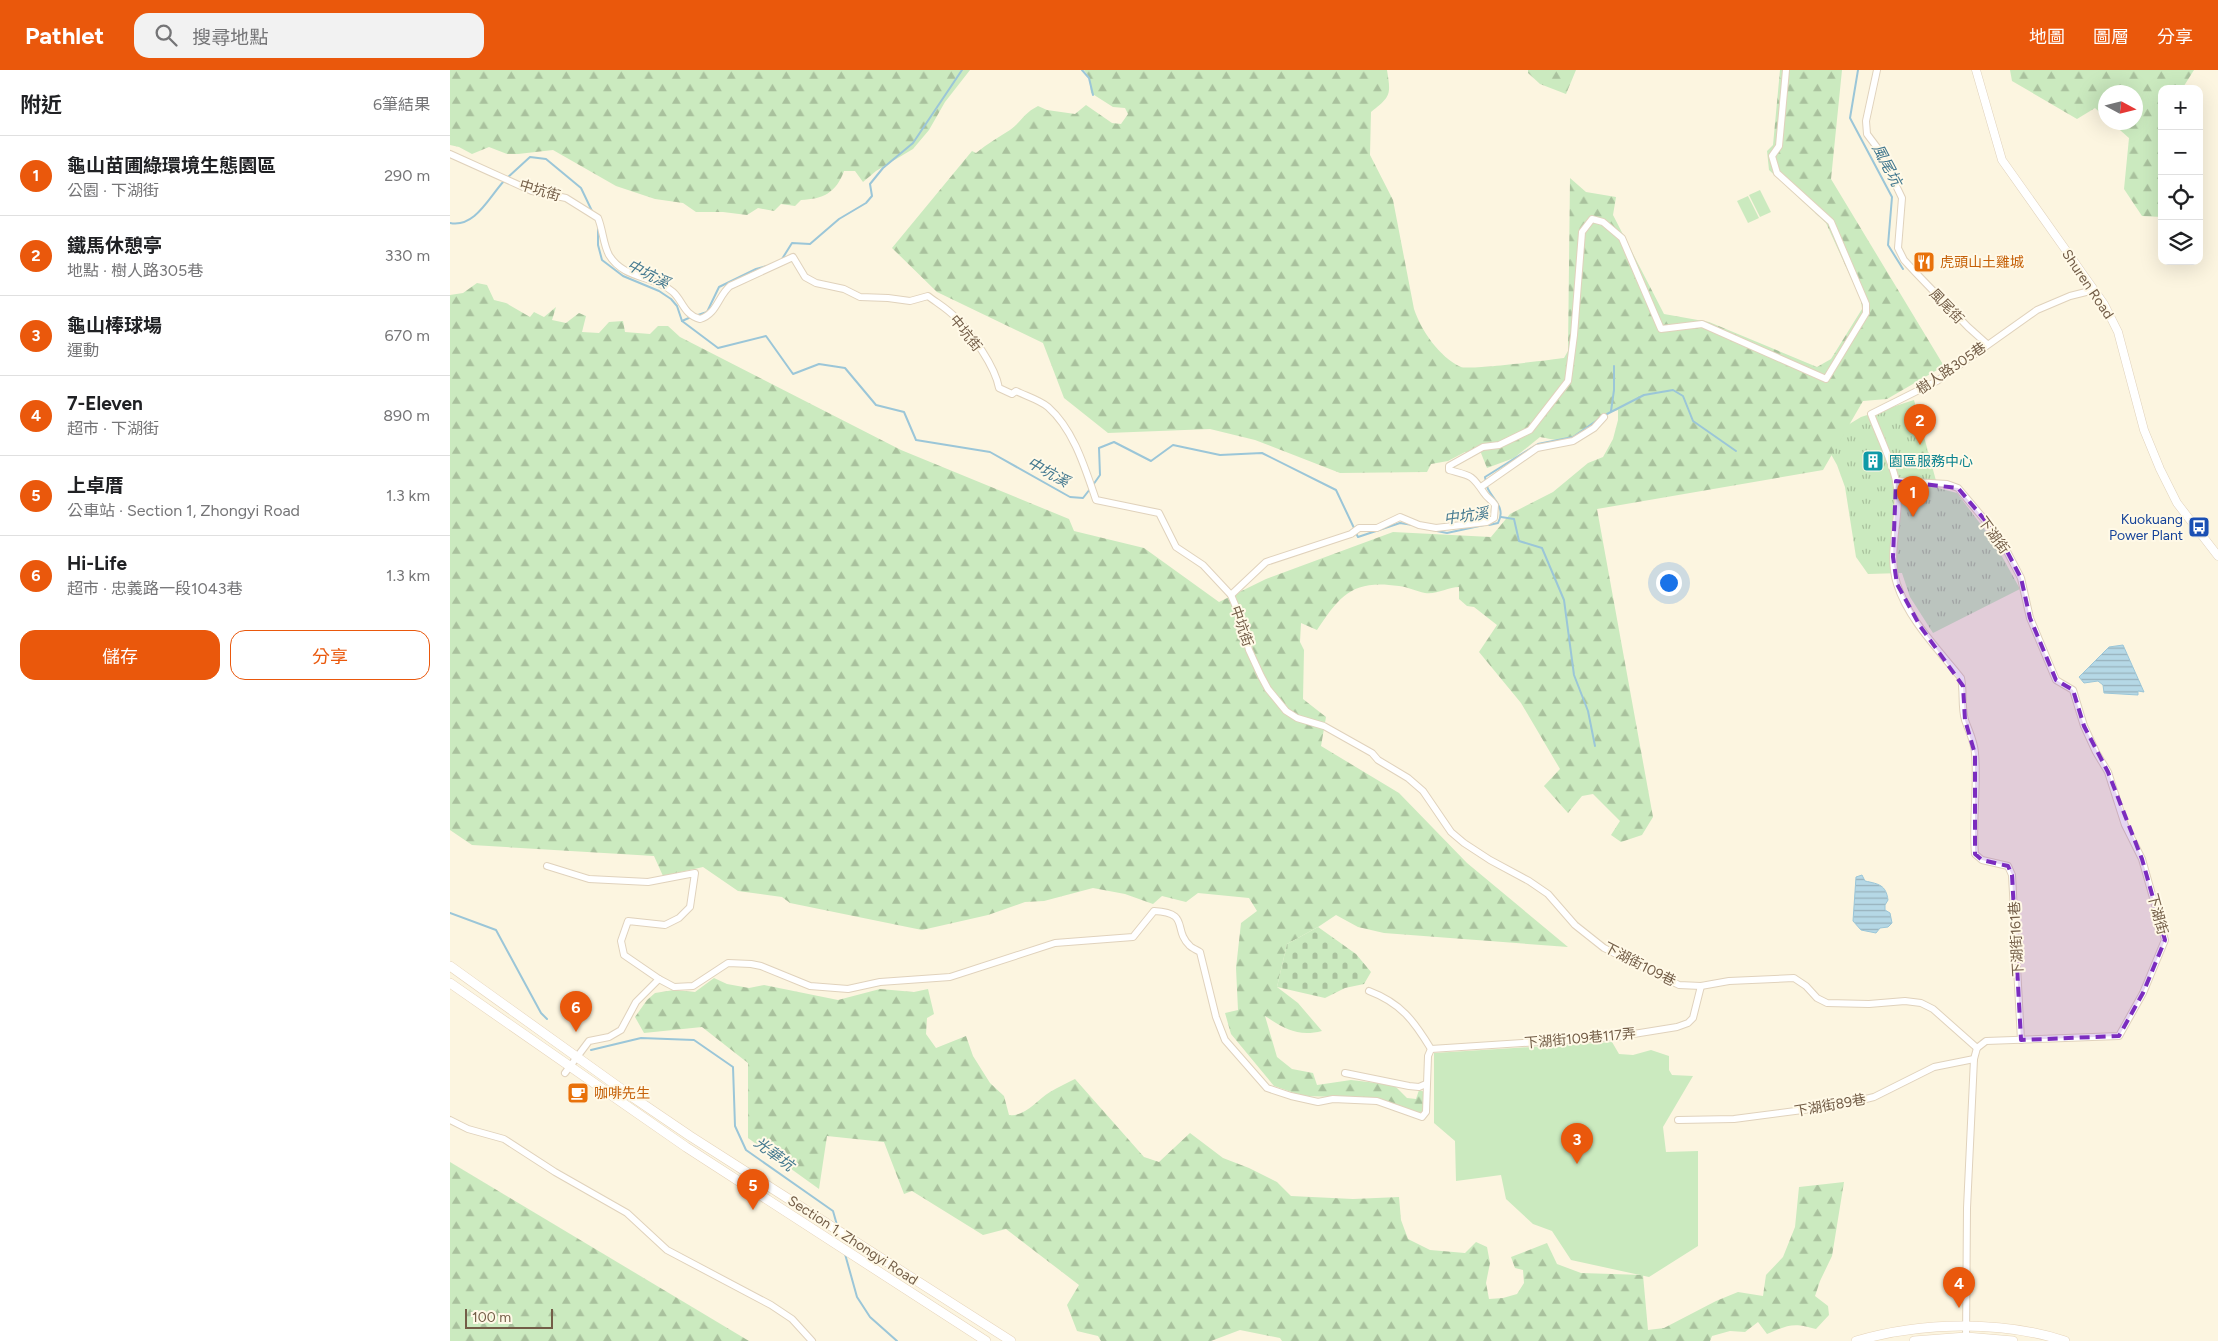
<!DOCTYPE html>
<html lang="zh-TW">
<head>
<meta charset="utf-8">
<style>
  :root { --surface:#fff; --page:#f2f2f2; --text:#202124; --muted:#757577; --line:#e0e0e0; --accent:#ea580c }
  body { margin:0; font-family:Figtree,"Noto Sans TC",sans-serif; background:var(--page); color:var(--text) }
  .controls { position:absolute; right:15px; top:15px; display:grid; overflow:hidden; border-radius:10px; box-shadow:0 5px 20px #0002 }
  .controls button { width:45px; height:45px; display:grid; place-items:center; padding:0; border:0; border-bottom:1px solid var(--line); background:var(--surface); color:var(--text); font:25px sans-serif }
  .compass { position:absolute; left:1648px; top:15px; width:45px; height:45px; border-radius:50%; background:var(--surface); box-shadow:0 5px 20px #0002; rotate:97deg }
  .scale { position:absolute; left:15px; bottom:12px; width:88px; box-sizing:border-box; padding-left:5px; border:2px solid #735d47; border-top:0; font-size:14px; line-height:18px; white-space:nowrap; color:#735d47; -webkit-text-stroke:4px #fff9e7; paint-order:stroke }
  .you { position:absolute; left:1218px; top:512px; width:18px; height:18px; margin:-12px; border:4px solid #fff; border-radius:50%; background:#1a73e8; box-shadow:0 0 0 8px #1a73e833 }
  .badge { display:grid; place-items:center; width:32px; height:32px; border-radius:50%; background:var(--accent); color:#fff; font-size:16px; font-weight:700 }
  .pin { position:absolute; translate:-50% -41px; filter:drop-shadow(0 1px 2px #0008) }
  .pin::after { content:''; position:absolute; top:26px; width:18px; height:15px; background:inherit; clip-path:polygon(0 0,100% 0,50% 100%) }
  .list { margin:0; padding:0; list-style:none }
  h2 { display:flex; justify-content:space-between; align-items:center; height:65px; margin:0; padding:0 20px; font-size:21px }
  h2 small { font-size:16px; font-weight:400; color:var(--muted) }
  .list li { display:grid; grid-template-columns:32px 1fr auto; gap:15px; align-items:center; box-sizing:border-box; height:80px; padding:0 20px; border-top:1px solid var(--line) }
  .list b { display:block; font-size:19px; white-space:nowrap }
  .list p { margin:0; font-size:16px; white-space:nowrap; color:var(--muted) }
  .list em { font-size:16px; font-style:normal; color:var(--muted) }
  .actions { display:flex; gap:10px; padding:15px 20px }
  .actions a { flex:1; padding:11px 0; border:1px solid var(--accent); border-radius:15px; text-align:center; font-size:18px; color:var(--accent) }
  .actions .main { background:var(--accent); color:#fff }
  .icon { flex:none; width:28px; height:28px; fill:none; stroke:currentColor; stroke-width:2; stroke-linecap:round; stroke-linejoin:round }
  .map { position:relative; flex:none; width:1768px; height:1271px; overflow:hidden }
  header { display:flex; align-items:center; gap:30px; box-sizing:border-box; height:70px; padding:0 25px; background:var(--accent); color:#fff }
  header strong { font-size:24px }
  nav { display:flex; gap:28px; margin-inline-start:auto; font-size:18px }
  .search { width:350px; height:45px; background:var(--page); display:flex; align-items:center; gap:12px; box-sizing:border-box; padding:0 18px; border-radius:15px; color:var(--muted); font-size:19px }
  main { display:flex }
  aside { flex:1; background:var(--surface) }
  .map>svg:first-child { display:block }
  .grass { fill:url(#grass-tufts) }
  .forest { fill:url(#forest-firs) }
  .cemetery { fill:url(#cemetery-stones) }
  .garden { fill:url(#garden-dots) }
  .pitch { fill:#cbeabf }
  .water { fill:url(#water-rules); stroke:#9bc6d8 }
  .lines { fill:none; stroke-linecap:round; stroke-linejoin:round }
  .stream { stroke:#9bc6d8; stroke-width:2 }
  .minor-casing { stroke:#e0d2bc; stroke-width:8 }
  .tertiary-casing { stroke:#e0d2bc; stroke-width:9 }
  .secondary-casing { stroke:#e6d4ba; stroke-width:10 }
  .minor { stroke:#fff; stroke-width:6 }
  .tertiary { stroke:#fff; stroke-width:8 }
  .secondary { stroke:#fff; stroke-width:9 }
  .marked { fill:#7b2cbf; fill-opacity:0.2; stroke:#7b2cbf; stroke-width:4; stroke-dasharray:10 6; stroke-linejoin:round }
  .labels { text-anchor:middle; stroke-width:4; stroke-linejoin:round; paint-order:stroke }
  .street-label { font-size:14px; fill:#735d47; stroke:#fff9e7 }
  .food-label { font-size:14px; fill:#c56008; stroke:#fff9e7; text-anchor:start }
  .culture-label { font-size:14px; fill:#0d838f; stroke:#fff9e7; text-anchor:start }
  .transit-label { font-size:14px; fill:#164399; stroke:#fff9e7; text-anchor:end }
  .water-label { font-size:15px; font-style:italic; fill:#43788f; stroke:#fff9e7 }
</style>
</head>
<body>
<header>
<strong>Pathlet</strong>
<div class="search"><svg class="icon" aria-label="search" viewBox="0 0 24 24"><circle cx="10" cy="10" r="6"/><path d="M15 15l6 6"/></svg>搜尋地點</div>
<nav><a>地圖</a><a>圖層</a><a>分享</a></nav>
</header>
<main>
<aside>
<h2>附近<small>6筆結果</small></h2>
<ul class="list">
<li><span class="badge">1</span><div><b>龜山苗圃綠環境生態園區</b><p>公園 · 下湖街</p></div><em>290 m</em></li>
<li><span class="badge">2</span><div><b>鐵馬休憩亭</b><p>地點 · 樹人路305巷</p></div><em>330 m</em></li>
<li><span class="badge">3</span><div><b>龜山棒球場</b><p>運動</p></div><em>670 m</em></li>
<li><span class="badge">4</span><div><b>7-Eleven</b><p>超市 · 下湖街</p></div><em>890 m</em></li>
<li><span class="badge">5</span><div><b>上卓厝</b><p>公車站 · Section 1, Zhongyi Road</p></div><em>1.3 km</em></li>
<li><span class="badge">6</span><div><b>Hi-Life</b><p>超市 · 忠義路一段1043巷</p></div><em>1.3 km</em></li>
</ul>
<div class="actions"><a class="main">儲存</a><a>分享</a></div>
</aside>
<div class="map">
<svg width="1768" height="1271" viewBox="0 0 1768 1271">
  <defs>
    <pattern id="grass-tufts" width="24" height="20" patternUnits="userSpaceOnUse" patternTransform="scale(1.25)"><rect width="24" height="20" fill="#cbeabf"/><path d="M3 7l-1-3M5 7V3M7 7l1-3M15 17l-1-3M17 17v-4M19 17l1-3" fill="none" stroke="#a9c19d"/></pattern>
    <pattern id="forest-firs" width="22" height="20" patternUnits="userSpaceOnUse" patternTransform="scale(1.25)"><rect width="22" height="20" fill="#cbeabf"/><path d="M5 1l3.5 6h-7zM16 11l3.5 6h-7z" fill="#a9c19d"/></pattern>
    <pattern id="cemetery-stones" width="16" height="16" patternUnits="userSpaceOnUse" patternTransform="scale(1.25)"><rect width="16" height="16" fill="#cbeabf"/><path d="M2 7V4a2 2 0 0 1 4 0v3zM10 15v-3a2 2 0 0 1 4 0v3z" fill="#a9c19d"/></pattern>
    <pattern id="garden-dots" width="8" height="8" patternUnits="userSpaceOnUse" patternTransform="scale(1.25)"><rect width="8" height="8" fill="#cbeabf"/><path d="M2 2h.1M6 6h.1" fill="none" stroke="#a9c19d" stroke-width="1.8" stroke-linecap="round"/></pattern>
    <pattern id="water-rules" width="6" height="5" patternUnits="userSpaceOnUse" patternTransform="scale(1.25)"><rect width="6" height="5" fill="#b5d8e6"/><path d="M0 2.5h6" fill="none" stroke="#98b2bc"/></pattern>
  </defs>
  <rect width="100%" height="100%" fill="#fcf5e0"/>
  <polygon class="grass" points="1464,330 1488,418 1507,423 1544,472 1570,519 1483,563 1460,527 1452,503 1418,504 1406,487 1395,417 1387,395 1373,370 1411,347"/>
  <g class="forest">
    <path d="M0 0H520L495 32 479 60 463 79 426 101 413 112 405 101H394C386 123 373 129 351 130L345 136 331 134 324 141 308 138 297 145 273 142H246L233 133 205 129 166 116 103 80 68 84H57L39 77 22 84 9 77 0 75Z"/>
    <path d="M634 0H937C941 25 941 26 921 42L920 85 943 130 964 239C971 260 989 287 1011 297 1018 300 1100 290 1114 288L1118 281 1120 108 1136 122 1166 127 1163 145 1214 244 1259 252 1367 297 1381 289 1412 239 1411 230 1376 153 1319 100 1317 81 1323 75 1330 0H1392L1381 109 1494 296 1437 329 1413 331 1373 400 1147 439 1203 747 1192 765 1171 772 1161 765 1170 751 1143 724 1132 726 1118 743 1094 716 1110 699 1071 633 1029 582 1047 555 1024 537 1017 536 1009 529V517C998 517 986 525 975 523 966 521 958 517 949 516 903 509 890 525 867 560L851 553 850 572 854 580 853 629 876 647 871 676 949 723 1017 793 1118 877 934 863 908 857 886 845 868 857 837 874 827 917 848 933 872 961C848 967 835 959 815 946L827 987 842 999 863 1003 867 1015 901 1010 944 1015 957 1028 966 1029 969 1020 975 1022 974 1042 963 1043 927 1028 853 1026 824 1016 781 964 775 943 788 940 786 898 791 853 807 841 799 828 748 823 736 832 712 826 703 834 675 824 643 818 594 831 575 832 538 845 472 860 340 833 332 827 288 821 253 797 213 806 204 786 22 775 0 760V225L13 223 27 213 37 215 44 230 56 233 80 247 84 242 94 247 106 237 102 250 116 253 129 243 136 246 132 262 149 263 159 252 173 251 175 262 200 264 208 256H218L230 267 451 380 619 449 624 461 694 478 769 532 816 509 943 462 1041 467 1060 444 1103 422 1138 393 1153 387 1163 369 1168 350V340C1147 345 1136 367 1114 370 1107 371 1097 368 1090 367L1064 388 1037 398 1031 383 1015 382 998 391 981 394 977 402 890 403 805 370 760 359 658 363 614 328 593 273 487 222 442 178 522 81 526 83C537 74 549 67 560 60 571 52 574 43 588 36L597 40 625 44 636 35 662 53 671 54 678 44 675 38 663 37 641 23 639 7Z"/>
    <polygon points="1078,0 1126,0 1116,24 1090,14 1078,3"/>
    <polygon points="1560,0 1744,0 1732,19 1712,19 1712,147 1692,146 1674,119 1679,68 1662,53 1686,52 1686,22 1656,22 1655,47 1645,38 1627,49 1562,11"/>
    <path d="M264 908 277 914 299 918 314 915 388 930 430 919 464 922 478 919 484 944 477 948 476 964 486 978 516 966 523 986 540 1013 554 1026 559 1045C575 1047 587 1030 600 1022 608 1017 617 1013 625 1009L694 1087 709 1092 740 1063 773 1088 799 1098 827 1112 841 1126 903 1129 949 1127 951 1150 958 1169 980 1180 1015 1183 1026 1172 1037 1177 1040 1193 1036 1213 1039 1229 1053 1228 1067 1224 1074 1213 1073 1200 1065 1198 1061 1187 1097 1173 1107 1194 1131 1203 1193 1205 1198 1260 1214 1258 1266 1231 1288 1222 1313 1226 1316 1205 1333 1187 1345 1157 1349 1117 1394 1112 1382 1186 1370 1211 1365 1226 1378 1236 1379 1245 1366 1259C1343 1252 1338 1255 1317 1264L1308 1252 1295 1262 1280 1261 1262 1266 1260 1271H832L830 1268 790 1260 761 1271H651L648 1266 627 1261 617 1235 629 1215 556 1159 533 1165 462 1121 454 1124 434 1072 377 1066 369 1119 298 1068V993L252 957 194 963 185 947 197 930 205 923 224 920 245 922Z"/>
    <polygon points="0,1092 299,1271 0,1271"/>
  </g>
  <polygon class="cemetery" points="868,857 906,884 921,902 914,914 895,918 875,928 827,917 837,874"/>
  <polygon class="garden" points="1475,375 1482,398 1475,398 1467,385"/>
  <g class="pitch">
    <polygon points="1310,120 1321,142 1310,147 1299,125"/>
    <polygon points="1298,126 1309,148 1298,153 1287,131"/>
    <polygon points="1162,972 1169,984 1183,985 1201,980 1219,986 1219,1000 1222,1005 1243,1006 1213,1057 1216,1082 1248,1081 1248,1176 1199,1207 1121,1190 1102,1161 1083,1154 1056,1129 1051,1105 1006,1111 1005,1071 984,1053 984,983"/>
  </g>
  <g class="water">
    <polygon points="1673,575 1694,622 1688,621 1688,625 1654,623 1653,615 1648,611 1634,613 1629,607 1659,577"/>
    <path d="M1412 805 1415 811C1429 814 1436 815 1438 830L1435 835V840L1440 843 1442 853 1438 857 1430 858 1426 863 1411 860 1403 851 1406 807Z"/>
  </g>
  <g class="lines">
    <g class="stream">
      <polyline points="632,0 639,8 643,25"/>
      <polyline points="1408,0 1400,48 1442,127 1438,175 1453,199"/>
      <polyline points="57,108 80,87 96,89 131,118 142,141"/>
      <path d="M0 153C25 158 39 127 54 111"/>
      <polyline points="148,155 148,175 152,190 173,206 209,221 221,229 227,236 232,251 268,278 316,266 343,304 369,294 395,298 426,335 454,342 466,370 540,382 620,427 633,428 640,419"/>
      <polyline points="332,189 342,173 360,174 389,149 416,133 422,126 420,114 433,98 463,73 512,0"/>
      <polyline points="245,246 257,242 269,217 306,199 317,196"/>
      <polyline points="232,251 241,247"/>
      <polyline points="1161,341 1164,320 1164,296"/>
      <polyline points="1155,345 1194,325 1223,320 1233,326 1243,351 1286,381"/>
      <polyline points="643,415 650,405 649,378 664,372 701,391 723,375 770,385 812,383 886,420 904,458"/>
      <polyline points="1051,447 1064,449 1069,471 1092,478 1114,530 1124,605 1138,641 1145,676"/>
      <path d="M1039 455 1048 453C1056 438 1044 431 1038 419 1036 415 1036 411 1035 407L1088 374 1123 367 1149 349"/>
      <polyline points="987,461 997,463 1034,455"/>
      <polyline points="906,463 908,467 950,453 963,455"/>
      <polyline points="0,843 46,860 91,943 97,949"/>
      <polyline points="141,980 191,968 244,970 283,997 285,1056 296,1080 383,1141 387,1155"/>
      <polyline points="395,1184 407,1227 420,1247 447,1271"/>
    </g>
    <g class="minor-casing">
      <g id="minor">
        <polyline points="1427,0 1416,51 1417,64 1429,80 1452,128 1448,178 1454,190 1466,203 1518,257 1537,274"/>
        <path d="M0 84 82 121 116 128 148 148C153 160 153 174 159 185 174 210 204 205 223 222 233 231 234 245 250 249 267 244 268 226 280 216L343 187 355 207 366 213 394 219 410 227 438 228 460 231 478 226C487 233 498 239 506 248 522 264 545 296 549 318L562 324 566 321C576 326 590 330 598 337 624 360 635 398 646 430L709 443 726 477 753 495 781 525 791 549 799 580 811 606 818 619 836 641 847 648 874 656 922 683 928 690 958 708 973 721 1001 762 1014 773 1040 790 1079 811 1098 824 1125 855 1154 878 1229 915 1251 916 1279 911 1344 908 1356 916 1367 928 1377 933 1419 934 1455 931 1471 933 1483 939 1527 978"/>
        <polyline points="1446,411 1497,414 1508,418 1550,468 1571,508 1580,548 1606,610 1623,620 1634,656 1646,682 1658,702 1675,755 1692,789 1715,870 1693,923 1669,966 1536,971 1527,978 1524,989 1517,1138 1516,1271"/>
        <polyline points="1031,417 1087,378 1123,371 1144,358 1154,347"/>
        <path d="M781 525 816 492 901 464 909 458H927L950 447 969 455 986 458 1037 452 1044 448 1045 435C1042 430 1037 428 1034 423 1021 404 1021 406 999 400V396L1033 377 1049 375 1080 360 1118 311 1124 265 1132 162 1142 149 1153 152 1172 168 1211 259 1252 254 1376 309 1416 243V234L1381 152 1327 103 1322 86 1329 76 1336 0"/>
        <polyline points="97,796 139,809 198,812 245,803 240,837 229,848 215,855 178,851 171,871 174,885 209,909 186,932 171,960 159,967 139,971 115,1003"/>
        <path d="M209 909 224 917 243 916 278 893 301 894 311 896 360 916 398 919 430 912 500 907 605 873 683 867 704 841C741 843 722 859 740 876 742 878 747 880 750 882L766 947 775 970 817 1018 841 1026 868 1032 883 1029 927 1031 972 1047 976 1042 978 986 981 979"/>
        <path d="M919 921C951 933 964 951 981 979"/>
        <path d="M1571 970 1562 805 1558 796 1532 790 1525 784C1522 750 1528 716 1525 683 1524 670 1519 662 1515 650 1511 636 1514 622 1511 608 1488 579 1458 549 1447 514 1436 480 1453 445 1446 411 1442 391 1428 363 1421 344L1487 311 1587 240 1620 226 1644 220"/>
        <polyline points="981,979 1165,967 1227,957 1238,953 1243,948 1251,916"/>
        <polyline points="895,1003 959,1016 969,1017 976,1014"/>
        <polyline points="0,1050 18,1059 54,1069 105,1102 177,1143 217,1180 321,1235 342,1249 362,1271"/>
        <polyline points="1228,1050 1284,1049 1391,1035 1424,1027 1484,997 1524,989"/>
      </g>
    </g>
    <g class="tertiary-casing">
      <polyline id="tertiary" points="1526,0 1552,90 1654,234 1668,262 1694,360 1710,399 1727,433 1768,486"/>
    </g>
    <g class="secondary-casing">
      <g id="secondary">
        <polyline points="0,896 184,1028 240,1066 561,1271"/>
        <polyline points="0,913 236,1077 536,1271"/>
        <path d="M1406 1271C1471 1252 1550 1250 1615 1271"/>
        <polyline points="1464,1271 1516,1267 1563,1271"/>
      </g>
    </g>
    <use href="#minor" class="minor"/>
    <use href="#tertiary" class="tertiary"/>
    <use href="#secondary" class="secondary"/>
  </g>
  <path class="marked" d="M1446 411 1508 418 1550 468 1571 508 1580 548 1606 610 1623 620 1634 656 1658 702 1692 789 1715 870 1693 923 1669 966 1571 970 1562 805 1558 796 1532 790 1525 784V684L1515 650 1513 616 1470 556 1447 514 1443 487Z"/>
  <defs>
    <g id="restaurant-square" transform="scale(1.125)"><rect x="-9" y="-9" width="18" height="18" rx="4" fill="#e8710a" stroke="#fff9e7"/><path d="M-5-6h1v4h1v-4h1v4h1v-4h1v5L-1.5 .5V6h-2V.5L-5-1ZM5-6V6H3V1.5H1.5Q1.5-4 5-6Z" fill="#fff"/></g>
    <g id="building-square" transform="scale(1.125)"><rect x="-9" y="-9" width="18" height="18" rx="4" fill="#0f9aa8" stroke="#fff9e7"/><path d="M-4-6H4V6H1V3H-1V6H-4ZM-2.5-4.3h1.7v1.8h-1.7ZM.8-4.3h1.7v1.8H.8ZM-2.5-1h1.7V.8h-1.7ZM.8-1h1.7V.8H.8Z" fill="#fff"/></g>
    <g id="bus-square" transform="scale(1.125)"><rect x="-9" y="-9" width="18" height="18" rx="4" fill="#1a4fb4" stroke="#fff9e7"/><path d="M-5-6H5V4H4V6H2V4H-2V6H-4V4H-5ZM-3.5-4V0h7V-4ZM-3.5 1.2v1.5H-2V1.2ZM2 1.2v1.5H3.5V1.2Z" fill="#fff"/></g>
    <g id="cafe-square" transform="scale(1.125)"><rect x="-9" y="-9" width="18" height="18" rx="4" fill="#e8710a" stroke="#fff9e7"/><path d="M-5.5-4.5H6V0H3Q3 3.5 0 3.5H-2.5Q-5.5 3.5-5.5 0ZM3-3.2v2h1.7v-2ZM-6 4.5H4V6H-6Z" fill="#fff"/></g>
  </defs>
  <g fill-rule="evenodd">
    <use href="#restaurant-square" x="1474" y="192"/>
    <use href="#building-square" x="1423" y="391"/>
    <use href="#bus-square" x="1749" y="457"/>
    <use href="#cafe-square" x="128" y="1023"/>
  </g>
  <g class="labels">
    <g class="street-label">
      <text transform="translate(90 120) rotate(17)" y="5">中坑街</text>
      <text transform="translate(1638 214) rotate(56)" y="5">Shuren Road</text>
      <text transform="translate(1497 236) rotate(46)" y="5">風尾街</text>
      <text transform="translate(516 263) rotate(51)" y="5">中坑街</text>
      <text transform="translate(1501 298) rotate(-34)" y="5">樹人路305巷</text>
      <text transform="translate(1544 465) rotate(54)" y="5">下湖街</text>
      <text transform="translate(792 556) rotate(71)" y="5">中坑街</text>
      <text transform="translate(1708 844) rotate(75)" y="5">下湖街</text>
      <text transform="translate(1566 869) rotate(-93)" y="5">下湖街161巷</text>
      <text transform="translate(1190 894) rotate(27)" y="5">下湖街109巷</text>
      <text transform="translate(1130 968) rotate(-5)" y="5">下湖街109巷117弄</text>
      <text transform="translate(1380 1035) rotate(-10)" y="5">下湖街89巷</text>
      <text transform="translate(403 1170) rotate(33)" y="5">Section 1, Zhongyi Road</text>
    </g>
    <g class="food-label">
      <text x="1490" y="197">虎頭山土雞城</text>
      <text x="144" y="1028">咖啡先生</text>
    </g>
    <g class="culture-label">
      <text x="1439" y="396">園區服務中心</text>
    </g>
    <g class="transit-label">
      <text x="1733" y="454">Kuokuang<tspan x="1733" dy="16">Power Plant</tspan></text>
    </g>
    <g class="water-label">
      <text transform="translate(1437 95) rotate(62)" y="5">風尾坑</text>
      <text transform="translate(198 204) rotate(27)" y="5">中坑溪</text>
      <text transform="translate(598 402) rotate(29)" y="5">中坑溪</text>
      <text transform="translate(1016 446) rotate(-8)" y="5">中坑溪</text>
      <text transform="translate(324 1084) rotate(37)" y="5">光華坑</text>
    </g>
  </g>
</svg>
<div class="controls">
<button>+</button>
<button>−</button>
<button><svg class="icon" aria-label="locate" viewBox="0 0 24 24"><circle cx="12" cy="12" r="6"/><path d="M12 2v4M12 18v4M2 12h4M18 12h4"/></svg></button>
<button><svg class="icon" aria-label="layers" viewBox="0 0 24 24"><path d="M12 4l9 5-9 5-9-5zM3 14l9 5 9-5"/></svg></button>
</div>
<svg class="compass" viewBox="-18 -18 36 36"><path d="M0-13l5 13h-10z" fill="#e53935"/><path d="M0 13l5-13h-10z" fill="#757577"/></svg>
<div class="scale">100 m</div>
<div class="you"></div>
<div class="pin badge" style="left:1463px;top:447px">1</div>
<div class="pin badge" style="left:1470px;top:375px">2</div>
<div class="pin badge" style="left:1127px;top:1094px">3</div>
<div class="pin badge" style="left:1509px;top:1238px">4</div>
<div class="pin badge" style="left:303px;top:1140px">5</div>
<div class="pin badge" style="left:126px;top:962px">6</div>
</div>
</main>
</body>
</html>
